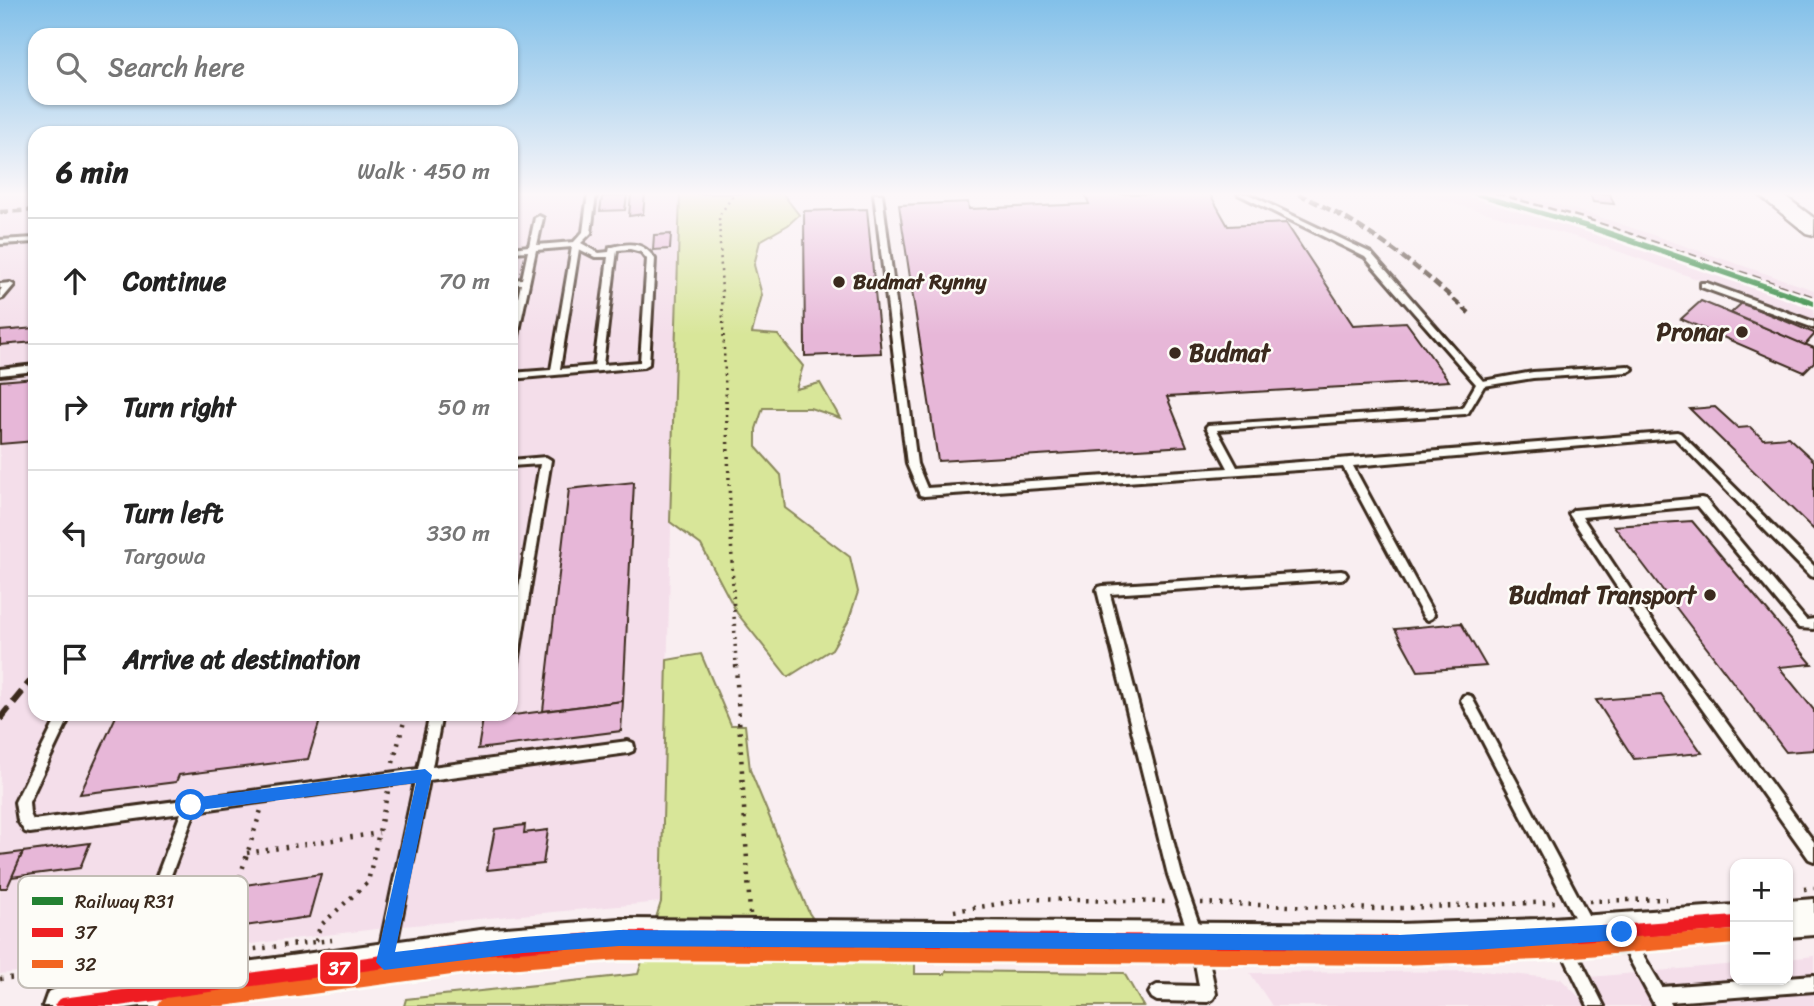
<!DOCTYPE html>
<html lang="en">
<head>
<meta charset="utf-8">
<style>
  :root { --surface:#fff; --page:#f2f2f2; --text:#222; --muted:#767676; --line:#e0e0e0 }
  body { margin:0; font-family:Sriracha,sans-serif; background:var(--page); color:var(--text) }
  .controls { position:absolute; right:21px; bottom:21px; display:grid; overflow:hidden; border-radius:14px; box-shadow:0 2px 5px #0004 }
  .controls button { width:63px; height:63px; display:grid; place-items:center; padding:0; border:0; border-bottom:2px solid var(--line); background:var(--surface); color:var(--text); font:35px sans-serif }
  .stop { position:absolute; width:21px; height:21px; margin:-16px; border:5px solid #1a73e8; border-radius:50%; background:#fff }
  .stop.end { background:#1a73e8; border-color:#fff; box-shadow:0 2px 7px #0008 }
  .list { margin:0; padding:0; list-style:none }
  h2 { display:flex; justify-content:space-between; align-items:center; height:91px; margin:0; padding:0 28px; font-size:30px }
  h2 small { font-size:23px; font-weight:400; color:var(--muted) }
  .list li { display:grid; grid-template-columns:46px 1fr auto; gap:21px; align-items:center; box-sizing:border-box; height:126px; padding:0 28px; border-top:2px solid var(--line) }
  .list b { display:block; font-size:26px; white-space:nowrap }
  .list p { margin:0; font-size:23px; white-space:nowrap; color:var(--muted) }
  .list em { font-size:23px; font-style:normal; color:var(--muted) }
  .icon { flex:none; width:38px; height:38px; fill:none; stroke:currentColor; stroke-width:2; stroke-linecap:round; stroke-linejoin:round }
  .map { position:relative; flex:none; width:1814px; height:1006px; overflow:hidden }
  .search { position:absolute; background:var(--surface); box-shadow:0 2px 5px #0004; left:28px; top:28px; width:490px; height:77px; display:flex; align-items:center; gap:18px; box-sizing:border-box; padding:0 24px; border-radius:21px; color:var(--muted); font-size:26px }
  .panel { position:absolute; background:var(--surface); box-shadow:0 2px 5px #0004; left:28px; top:126px; width:490px; height:595px; border-radius:21px }
  .map>svg:first-child { display:block }
  .built { fill:#f4deea }
  .green { fill:#d8e699; stroke:#8a885c; stroke-width:2 }
  .building { fill:#e7b7d8; stroke:#3b2a1e; stroke-width:2 }
  .lines { fill:none; stroke-linecap:round; stroke-linejoin:round }
  .service-casing { stroke:#3b2a1e; stroke-width:6 }
  .tertiary-casing { stroke:#3b2a1e; stroke-width:6 }
  .secondary-casing { stroke:#3b2a1e; stroke-width:5 }
  .path-far2 { stroke:#3b2a1e; stroke-width:2.5; stroke-dasharray:2 4.5; stroke-linecap:butt }
  .path-far1 { stroke:#3b2a1e; stroke-width:3.5; stroke-dasharray:2 5; stroke-linecap:butt }
  .path { stroke:#3b2a1e; stroke-width:4.5; stroke-dasharray:2.5 7; stroke-linecap:butt }
  .service { fill:#fdfcf7; fill-rule:evenodd }
  .tertiary { fill:#fdfcf7; fill-rule:evenodd }
  .secondary { fill:#fdfcf7; fill-rule:evenodd }
  .rail-far1 { stroke:#3b2a1e; stroke-width:4.5; stroke-dasharray:9 4.5; stroke-linecap:butt }
  .rail { stroke:#3b2a1e; stroke-width:7; stroke-dasharray:14 7; stroke-linecap:butt }
  .bus-1-casing { stroke:#fdfcf7; stroke-width:6 }
  .bus-2-casing { stroke:#fdfcf7; stroke-width:6 }
  .bus-1 { fill:#ee1f23; fill-rule:evenodd }
  .bus-2 { fill:#f26522; fill-rule:evenodd }
  .rail-1-casing { stroke:#fdfcf7; stroke-width:6 }
  .rail-1 { fill:#238132; fill-rule:evenodd }
  .route { fill:#1a73e8 }
  .poi-dot { fill:#3b2a1e; stroke:#fdfcf7; stroke-width:2.5 }
  .labels { text-anchor:middle; stroke-width:5; stroke-linejoin:round; paint-order:stroke }
  .far-poi-label { font-size:21px; font-weight:bold; fill:#3b2a1e; stroke:#fdfcf7; text-anchor:start }
  .poi-label { font-size:24px; font-weight:bold; fill:#3b2a1e; stroke:#fdfcf7; text-anchor:end }
  .key { fill:#fdfcf7; stroke:#c3bdb6; stroke-width:2 }
  .key-label { font-size:19px; fill:#3b2a1e }
  .line-badge { stroke:#fdfcf7; stroke-width:2.5 }
  .badge-label { font-size:19px; text-anchor:middle; font-weight:bold; fill:#fff }
</style>
</head>
<body>
<div class="map">
<svg width="1814" height="1006" viewBox="0 0 1814 1006">
  <rect width="100%" height="100%" fill="#f9eef1"/>
  <filter id="ink" filterUnits="userSpaceOnUse"><feTurbulence type="fractalNoise" baseFrequency=".0143" numOctaves="2"/><feDisplacementMap in="SourceGraphic" scale="14" xChannelSelector="R" yChannelSelector="G"/><feConvolveMatrix kernelMatrix="1 2 1 2 8 2 1 2 1" color-interpolation-filters="sRGB"/></filter>
  <g filter="url(#ink)">
    <g class="built">
      <polygon points="0,194 35,194 35,714 511,714 511,194 680,194 661,902 393,927 0,974"/>
      <polygon points="1418,194 1518,194 1597,216 1814,290 1814,320 1583,239"/>
      <polygon points="1814,956 1814,1006 1607,1006 1591,977 1735,964 1735,980 1788,980 1788,959"/>
      <polygon points="1482,971 1561,979 1588,1006 1272,1006 1250,973"/>
    </g>
    <g class="green">
      <polygon points="680,194 783,194 799,215 788,225 760,241 754,265 762,295 752,333 778,335 803,366 796,389 820,383 840,418 810,408 763,408 756,429 756,447 781,475 785,508 850,557 858,592 848,622 832,649 788,677 737,613 701,545 670,522"/>
      <polygon points="701,654 731,725 745,725 750,770 809,913 844,963 915,963 915,974 945,974 946,971 1124,973 1143,1006 404,1006 406,999 638,974 661,902 667,660"/>
    </g>
    <g class="building">
      <polygon points="631,194 645,194 643,214 629,216"/>
      <polygon points="1085,194 1210,194 1228,226 1286,223 1353,325 1406,322 1449,381 1167,397 1187,446 938,461 899,205 968,202 969,209 1089,204"/>
      <polygon points="1590,194 1610,194 1614,204 1593,202"/>
      <polygon points="627,195 625,210 600,211 602,197"/>
      <polygon points="867,209 881,353 805,356 804,211"/>
      <polygon points="671,234 670,249 653,250 654,235"/>
      <polygon points="1701,301 1814,348 1814,362 1804,372 1681,319"/>
      <polygon points="1742,303 1814,333 1814,335 1805,345 1731,313"/>
      <polygon points="35,328 35,342 0,345 0,331"/>
      <polygon points="35,378 35,441 0,444 0,381"/>
      <polygon points="1715,407 1738,428 1750,427 1763,439 1788,437 1814,461 1814,530 1690,409"/>
      <polygon points="634,482 623,701 543,711 569,489"/>
      <polygon points="1692,521 1812,664 1779,667 1814,710 1814,750 1786,752 1614,526"/>
      <polygon points="1461,623 1486,666 1418,671 1395,629"/>
      <polygon points="1661,695 1702,753 1634,759 1596,700"/>
      <polygon points="623,701 621,731 478,749 483,719"/>
      <polygon points="117,714 322,714 308,759 179,775 176,782 80,794"/>
      <polygon points="525,825 524,833 548,830 543,864 487,870 495,829"/>
      <polygon points="90,843 80,868 11,877 23,852"/>
      <polygon points="23,852 7,888 0,888 0,855"/>
      <polygon points="321,874 309,917 116,944 132,901"/>
    </g>
    <g class="lines">
      <g class="service-casing">
        <g id="service">
          <path d="M588 194H596L591 233 581 243 599 253 609 252 610 247H613C631 242 644 243 655 259L649 364 644 367 511 379V373L551 370 572 247 536 250 515 350 511 353V329L521 284H511V280L522 279 528 251 511 252V248L529 246 535 218 539 216 543 218 537 245 574 242 583 232ZM579 249 595 257H608L594 366 560 369ZM630 249 641 252 647 259 640 362 603 365 617 250Z"/>
          <polygon points="874,194 882,194 917,464 927,488 1228,468 1206,427 1208,425 1462,408 1476,384 1365,257 1238,194 1248,194 1371,253 1483,381 1533,372 1628,366 1633,369 1628,372 1533,378 1484,386 1468,413 1465,414 1217,430 1237,467 1677,432 1680,433 1814,566 1814,577 1810,576 1675,438 1353,466 1434,615 1432,618 1428,620 1424,618 1343,467 924,496 920,495 907,464"/>
          <polygon points="35,238 35,242 0,244 0,240"/>
          <polygon points="10,283 14,285 3,298 0,299 0,291 2,288 0,288 0,284"/>
          <polygon points="1701,283 1707,283 1814,322 1814,328 1701,287"/>
          <polygon points="35,365 35,371 0,375 0,369"/>
          <polygon points="546,457 551,460 517,669 515,673 511,674 511,634 540,464 511,466 511,460"/>
          <polygon points="1701,498 1705,499 1806,620 1814,619 1814,629 1799,628 1698,506 1582,517 1644,610 1814,842 1814,861 1809,859 1636,616 1569,514 1574,510"/>
          <polygon points="1341,571 1345,572 1347,575 1345,578 1341,579 1110,594 1182,875 1205,941 1216,994 1213,999 1208,1002 1157,1001 1152,998 1149,993 1152,988 1157,985 1199,986 1191,941 1168,875 1097,590 1099,587 1103,586"/>
          <polygon points="1467,695 1471,696 1593,924 1595,929 1593,934 1588,936 1583,934 1461,700 1463,696"/>
          <polygon points="59,714 71,714 29,802 30,814 33,820 418,769 430,714 442,714 432,767 628,741 633,743 634,747 633,751 628,753 429,780 394,956 391,961 386,964 381,961 378,956 415,781 195,811 161,902 156,904 151,902 149,897 181,813 30,833 25,832 18,821 15,802"/>
          <polygon points="1625,931 1630,933 1662,987 1756,980 1788,980 1788,977 1814,975 1814,991 1670,1002 1672,1006 1655,1006 1618,938 1620,933"/>
          <polygon points="1564,935 1569,937 1604,1006 1588,1006 1557,942 1559,937"/>
        </g>
      </g>
      <g class="tertiary-casing">
        <g id="tertiary">
          <polygon points="1814,899 1814,935 1788,937 1788,901"/>
          <polygon points="1735,905 1735,941 1538,957 1399,962 619,957 480,968 203,1006 43,1006 48,992 62,987 480,930 619,919 1399,924 1538,919"/>
        </g>
      </g>
      <g class="secondary-casing">
        <polygon id="secondary" points="1758,194 1782,194 1814,218 1814,235 1806,233"/>
      </g>
      <polyline class="path-far2" points="726,402 719,216 734,194"/>
      <polyline class="path-far1" points="726,400 736,667"/>
      <g class="path">
        <polyline points="736,665 750,914"/>
        <polyline points="393,763 406,714"/>
        <polyline points="247,853 379,833"/>
        <polyline points="237,886 261,810"/>
        <polyline points="1804,889 1814,888"/>
        <polyline points="1589,901 1666,899"/>
        <polyline points="1201,903 1377,909 1557,902"/>
        <polyline points="954,911 1030,899 1169,902"/>
        <polyline points="316,941 320,926 368,882 388,791"/>
        <polyline points="0,979 332,940"/>
      </g>
      <use href="#service" class="service"/>
      <use href="#tertiary" class="tertiary"/>
      <use href="#secondary" class="secondary"/>
      <g class="rail-far1">
        <path d="M1298 194C1363 223 1417 265 1469 313"/>
        <polyline points="1495,194 1590,221 1814,298"/>
        <polyline points="0,212 35,210"/>
      </g>
      <polyline class="rail" points="0,719 35,676"/>
      <g class="bus-1-casing">
        <polygon id="bus-1" points="1735,916 1735,930 1538,945 1399,950 619,945 480,956 119,1006 54,1006 57,1001 62,998 480,942 619,931 1399,936 1538,931"/>
      </g>
      <g class="bus-2-casing">
        <polygon id="bus-2" points="1735,930 1735,944 1539,960 1399,965 620,960 481,971 223,1006 158,1006 161,1001 166,998 481,955 620,944 1399,949 1539,944"/>
      </g>
      <use href="#bus-1" class="bus-1"/>
      <use href="#bus-2" class="bus-2"/>
      <g class="rail-1-casing">
        <polygon id="rail-1" points="1469,194 1483,194 1599,227 1814,300 1814,306 1593,231"/>
      </g>
      <use href="#rail-1" class="rail-1"/>
    </g>
  </g>
  <linearGradient id="sky" x2="0" y2="1"><stop stop-color="#82c0e9"/><stop offset="0.58" stop-color="#fcf7f9"/><stop offset="1" stop-color="#fcf7f9" stop-opacity="0"/></linearGradient>
  <rect width="1814" height="335" fill="url(#sky)"/>
  <polygon class="route" points="425,769 432,775 395,952 523,937 619,930 1399,935 1622,924 1630,932 1622,940 1472,950 1399,951 619,946 523,953 384,970 376,962 416,783 191,811 183,805 191,798"/>
  <g class="poi-dot">
    <circle cx="839" cy="282" r="7"/>
    <circle cx="1742" cy="332" r="7"/>
    <circle cx="1175" cy="353" r="7"/>
    <circle cx="1710" cy="595" r="7"/>
  </g>
  <g class="labels">
    <g class="far-poi-label">
      <text x="853" y="289">Budmat Rynny</text>
    </g>
    <g class="poi-label">
      <text x="1728" y="340">Pronar</text>
      <text x="1189" y="361" text-anchor="start">Budmat</text>
      <text x="1696" y="603">Budmat Transport</text>
    </g>
  </g>
  <rect x="18" y="876" width="230" height="112" rx="10" class="key"/>
  <rect x="32" y="897" width="31" height="8" fill="#238132"/>
  <rect x="32" y="928" width="31" height="9" fill="#ee1f23"/>
  <rect x="32" y="960" width="31" height="8" fill="#f26522"/>
  <g class="key-label">
    <text x="75" y="908">Railway R31</text>
    <text x="75" y="939">37</text>
    <text x="75" y="971">32</text>
  </g>
  <rect class="line-badge" x="319" y="951" width="40" height="34" rx="7" fill="#ee1f23"/>
  <g class="badge-label">
    <text x="339" y="975">37</text>
  </g>
</svg>
<div class="controls">
<button>+</button>
<button>−</button>
</div>
<div class="stop" style="left:191px;top:805px"></div>
<div class="stop end" style="left:1622px;top:932px"></div>
<div class="search"><svg class="icon" aria-label="search" viewBox="0 0 24 24"><circle cx="10" cy="10" r="6"/><path d="M15 15l6 6"/></svg>Search here</div>
<section class="panel">
<h2>6 min<small>Walk · 450 m</small></h2>
<ul class="list">
<li><svg class="icon" aria-label="ahead" viewBox="0 0 24 24"><path d="M12 20V5M6 11l6-6 6 6"/></svg><div><b>Continue</b></div><em>70 m</em></li>
<li><svg class="icon" aria-label="right" viewBox="0 0 24 24"><path d="M7 20v-9h11M14 6l5 5-5 5"/></svg><div><b>Turn right</b></div><em>50 m</em></li>
<li><svg class="icon" aria-label="left" viewBox="0 0 24 24"><path d="M17 20v-9H6M10 6l-5 5 5 5"/></svg><div><b>Turn left</b><p>Targowa</p></div><em>330 m</em></li>
<li><svg class="icon" aria-label="arrive" viewBox="0 0 24 24"><path d="M6 21V4h12l-3 4 3 4H6"/></svg><div><b>Arrive at destination</b></div></li>
</ul>
</section>
</div>
</body>
</html>
